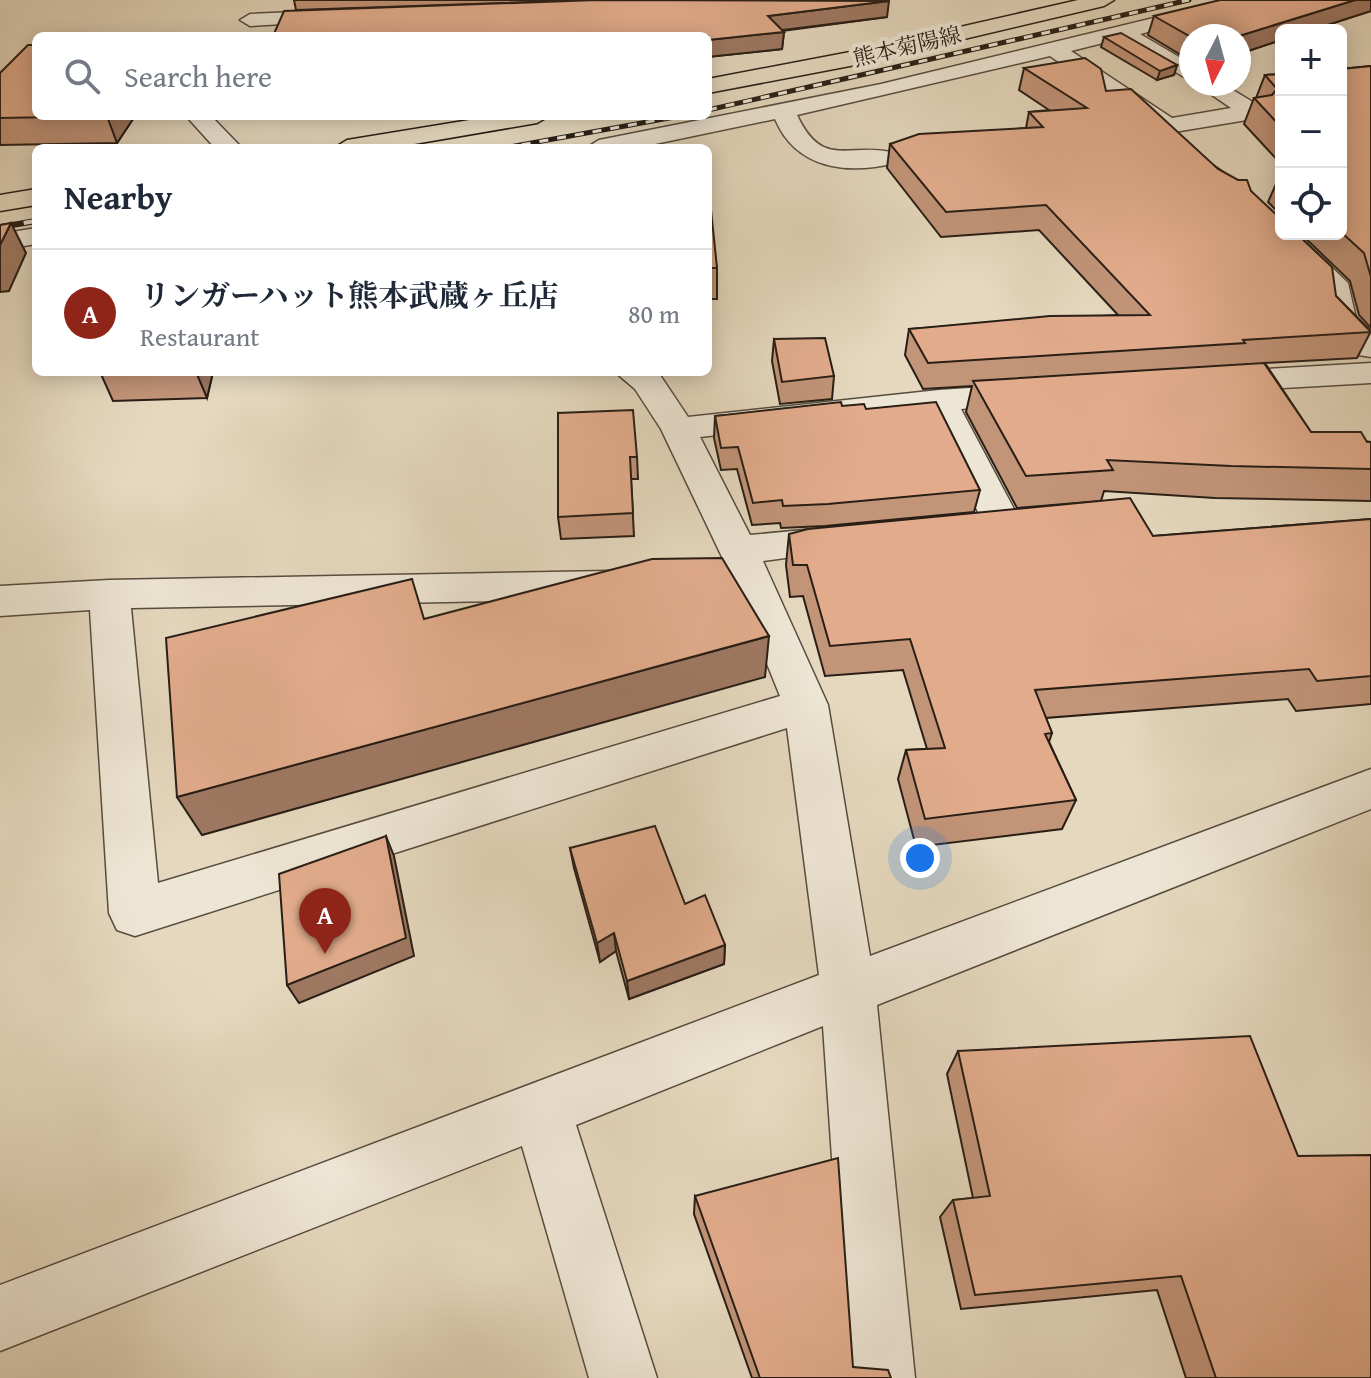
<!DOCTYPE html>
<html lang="en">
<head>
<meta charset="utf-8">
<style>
  :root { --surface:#fff; --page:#f6f6f7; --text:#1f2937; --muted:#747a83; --line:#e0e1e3; --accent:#8f2418 }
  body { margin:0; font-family:"Gentium Book Plus","Noto Serif JP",serif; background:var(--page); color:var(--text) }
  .controls { position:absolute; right:24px; top:24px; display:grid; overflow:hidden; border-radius:12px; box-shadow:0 4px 20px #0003 }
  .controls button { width:72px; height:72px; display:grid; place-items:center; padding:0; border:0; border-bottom:2px solid var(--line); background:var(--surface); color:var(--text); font:40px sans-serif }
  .compass { position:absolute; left:1179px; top:24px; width:72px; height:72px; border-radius:50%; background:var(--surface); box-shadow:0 4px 20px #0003; rotate:186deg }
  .you { position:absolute; left:920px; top:858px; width:28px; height:28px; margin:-20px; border:6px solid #fff; border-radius:50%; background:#1a73e8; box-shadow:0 0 0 12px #1a73e833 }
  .badge { display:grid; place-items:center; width:52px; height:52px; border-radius:50%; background:var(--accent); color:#fff; font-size:26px; font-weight:700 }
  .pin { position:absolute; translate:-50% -66px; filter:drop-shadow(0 2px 4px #0008) }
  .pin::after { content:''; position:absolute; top:42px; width:28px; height:24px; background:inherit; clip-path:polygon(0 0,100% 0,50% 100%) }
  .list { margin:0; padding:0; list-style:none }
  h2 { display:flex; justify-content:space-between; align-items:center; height:104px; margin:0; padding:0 32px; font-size:34px }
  h2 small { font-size:26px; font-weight:400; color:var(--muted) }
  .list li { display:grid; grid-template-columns:52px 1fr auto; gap:24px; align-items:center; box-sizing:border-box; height:128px; padding:0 32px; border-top:2px solid var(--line) }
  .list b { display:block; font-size:30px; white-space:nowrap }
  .list p { margin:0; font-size:26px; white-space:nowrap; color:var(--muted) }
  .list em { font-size:26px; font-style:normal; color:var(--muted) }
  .icon { flex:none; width:44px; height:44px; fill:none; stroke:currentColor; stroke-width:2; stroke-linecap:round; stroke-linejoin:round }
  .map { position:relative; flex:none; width:1371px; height:1378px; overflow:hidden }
  .search { position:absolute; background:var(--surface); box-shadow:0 4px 20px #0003; left:32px; top:32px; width:680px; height:88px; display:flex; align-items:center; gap:20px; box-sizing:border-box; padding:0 28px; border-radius:12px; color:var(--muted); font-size:30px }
  .panel { position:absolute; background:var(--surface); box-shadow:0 4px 20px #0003; left:32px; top:144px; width:680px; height:232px; border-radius:12px }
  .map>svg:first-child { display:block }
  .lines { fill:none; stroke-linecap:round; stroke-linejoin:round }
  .minor-casing { stroke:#574c40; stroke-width:3 }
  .major-casing { stroke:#281e16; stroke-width:3 }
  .minor { fill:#eee6d5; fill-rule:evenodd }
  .major { fill:#e5d8be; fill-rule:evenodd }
  .rail-far1-casing { stroke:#281e16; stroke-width:5 }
  .rail-casing { stroke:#281e16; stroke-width:6 }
  .rail-far1 { stroke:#eee6d5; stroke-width:3; stroke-dasharray:9; stroke-linecap:butt }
  .rail { stroke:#eee6d5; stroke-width:4; stroke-dasharray:12; stroke-linecap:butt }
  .wall { fill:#c29478; stroke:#281e16; stroke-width:2 }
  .shaded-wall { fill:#9e7862; stroke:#281e16; stroke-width:2 }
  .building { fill:#e2ac8c; stroke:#281e16; stroke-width:2 }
  .labels { text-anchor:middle; stroke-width:8; stroke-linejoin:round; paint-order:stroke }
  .far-street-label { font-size:22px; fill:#281e16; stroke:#eee6d5 }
</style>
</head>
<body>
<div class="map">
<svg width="1371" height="1378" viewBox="0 0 1371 1378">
  <rect width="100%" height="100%" fill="#e5d8be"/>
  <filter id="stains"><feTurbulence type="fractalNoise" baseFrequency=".0025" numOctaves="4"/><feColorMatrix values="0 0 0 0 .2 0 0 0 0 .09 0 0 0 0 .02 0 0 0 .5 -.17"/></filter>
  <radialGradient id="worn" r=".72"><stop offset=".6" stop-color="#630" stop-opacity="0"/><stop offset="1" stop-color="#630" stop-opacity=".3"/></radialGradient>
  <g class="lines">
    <g class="minor-casing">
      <g id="minor">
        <path d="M1228 0H1263L1260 4 1140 34 1191 64V81L1119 39 1071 51 1172 118 1231 108 1196 84H1223L1261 107 1265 112 1261 117 1253 119 1168 133 1159 131 1050 56 797 115C823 171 850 141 895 153L899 158 895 163C847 175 796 169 775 119L636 148H586L599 140 881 84Z"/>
        <polygon points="342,10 352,16 349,20 250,26 240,20 250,14"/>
        <polygon points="186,116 211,116 242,148 215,148"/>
        <polygon points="36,228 36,244 0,250 0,234"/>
        <polygon points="1291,235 1301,238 1348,283 1356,318 1371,332 1371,357 1358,355 1330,327 1325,320 1322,291 1277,244 1281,238"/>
        <polygon points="1371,363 1371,383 1214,392 1202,389 1197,382 1202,375 1214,372"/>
        <polygon points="615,372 660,375 688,417 939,390 1029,384 1041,387 1046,394 1041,401 961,409 1022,524 1017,533 1003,537 989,533 984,524 928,411 700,437 750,535 846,526 860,530 865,539 860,548 763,561 828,705 870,956 1371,769 1371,809 877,1005 915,1378 847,1378 823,1026 576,1125 657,1378 589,1378 522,1146 0,1351 0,1285 819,975 787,728 135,936 117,930 109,913 90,610 0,616 0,586 109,580 609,571 623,575 629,585 623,595 609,599 131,608 158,883 780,696 734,582 661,429 635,389"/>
      </g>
    </g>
    <g class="major-casing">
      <g id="major">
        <polygon points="1078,0 1114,0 1104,6 850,66 708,93 708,79 850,52"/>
        <polygon points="494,116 549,116 537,123 391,148 334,148 347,140"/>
        <polygon points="36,189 36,205 0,211 0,195"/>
      </g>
    </g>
    <use href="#minor" class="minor"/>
    <use href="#major" class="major"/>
    <g class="rail-far1-casing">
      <g id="rail-far1">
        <polyline points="708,110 1189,0"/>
        <polyline points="504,148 680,116"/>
      </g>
    </g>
    <g class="rail-casing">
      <polyline id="rail" points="0,227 36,221"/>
    </g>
    <use href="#rail-far1" class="rail-far1"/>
    <use href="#rail" class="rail"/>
  </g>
  <g class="wall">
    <polygon points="294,0 590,0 296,10"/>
    <polygon points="1371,0 1371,11 1312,30 1281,30 1281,40 1239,54 1239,36 1191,36 1191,61 1148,35 1154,16"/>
    <polygon points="887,17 782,31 784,32 782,49 708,57 708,36 273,36"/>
    <polygon points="1104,37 1177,65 1174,75 1157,80 1101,47"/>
    <polygon points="1371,66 1371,328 1359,315 1350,281 1301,234 1341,234 1341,69"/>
    <polygon points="1024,68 1106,91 1251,191 1336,296 1371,331 1357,358 1265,363 1311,432 1371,442 1371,501 1215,498 1104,491 1101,501 1017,508 966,412 972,386 923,389 905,355 909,329 1118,315 1039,230 941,237 887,168 890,144 1026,128 1029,112 1049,110 1019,90"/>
    <polygon points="0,73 36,116 135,116 117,143 0,145"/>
    <polygon points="1281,74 1281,164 1244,124 1254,98 1256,98 1265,75"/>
    <polygon points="1280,175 1281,175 1281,215 1268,202"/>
    <polygon points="708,210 717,268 717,299 708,299"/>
    <polygon points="774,339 834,376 832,399 780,404 772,361"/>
    <polygon points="100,372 213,372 207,398 113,401"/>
    <polygon points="842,406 866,409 980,490 974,512 825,526 781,528 780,523 752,525 737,469 721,470 714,438 715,416"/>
    <polygon points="558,413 637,457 638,479 631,479 634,536 561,539 558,517"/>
    <polygon points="1371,519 1371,704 1296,711 1288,699 1046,718 1052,733 1049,742 1076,800 1062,829 916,847 898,779 906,750 927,749 903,670 825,676 803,596 790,597 786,565 789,534 1153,536"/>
    <polygon points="570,848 685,904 725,945 724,964 629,999 616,951 600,962 574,868"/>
    <polygon points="958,1051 1371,1378 1186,1378 1157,1290 961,1309 940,1217 953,1200 973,1198 947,1074"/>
    <polygon points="695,1196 853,1367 891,1378 752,1378 694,1214"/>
  </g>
  <g class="shaded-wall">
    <polygon points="1355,0 1371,0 1371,11 1312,30 1281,30 1281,40 1239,54 1239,36"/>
    <polygon points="889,1 887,17 767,32 768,16"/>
    <polygon points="784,32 782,49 708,57 708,40"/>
    <polygon points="1177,65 1174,75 1157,80 1160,71"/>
    <polygon points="107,116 135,116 117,143"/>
    <polygon points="11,223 26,253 9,291 0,292 0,245"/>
    <polygon points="196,372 213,372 207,398"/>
    <polygon points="769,636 765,677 202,835 177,797"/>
    <polygon points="386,836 394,856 414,956 299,1003 287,985"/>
    <polygon points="614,933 616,951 600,962 597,943"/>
    <polygon points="725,945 724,964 629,999 627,981"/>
  </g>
  <g class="building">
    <polygon points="597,0 889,1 768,16 784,32 708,40 708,36 579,36 579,33 462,36 273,36 284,11"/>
    <polygon points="1220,0 1355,0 1239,36 1191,36 1191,37 1154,16"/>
    <polygon points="1121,33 1177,65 1160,71 1104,37"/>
    <polygon points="28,45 36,45 36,116 106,116 0,118 0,73"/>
    <polygon points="1085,58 1101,69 1106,91 1131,89 1218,169 1238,180 1247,180 1251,191 1281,219 1281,234 1297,234 1332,267 1336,296 1371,332 1243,340 1245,343 928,363 909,329 1050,316 1150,315 1046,205 946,212 890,144 919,134 1043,127 1029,112 1087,108 1024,68"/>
    <polygon points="1371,66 1371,277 1364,253 1341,232 1341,69"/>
    <polygon points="1281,74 1281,127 1254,98 1272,95 1277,89 1265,75"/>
    <polygon points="708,210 711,210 717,268 708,268"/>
    <polygon points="11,223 0,245 0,225"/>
    <polygon points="825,338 834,376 782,382 774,339"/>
    <polygon points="1264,363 1311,432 1361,432 1367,442 1371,442 1371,469 1231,466 1107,460 1113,470 1026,476 973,381"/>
    <polygon points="841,402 842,406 864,404 866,409 936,402 980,490 828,504 783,506 782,500 753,503 738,447 721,448 715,416"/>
    <polygon points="633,410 637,457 630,457 633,513 558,517 558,413"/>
    <polygon points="1130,498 1153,536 1371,519 1371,676 1317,681 1309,669 1035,690 1052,733 1045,734 1076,800 925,819 906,750 945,748 910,639 830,646 807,565 793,565 789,534 808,529"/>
    <polygon points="722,558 769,636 177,797 166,638 412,579 424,619 652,559"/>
    <polygon points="655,826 685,904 705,895 725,945 627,981 614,933 597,943 570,848"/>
    <polygon points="386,836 406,938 287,985 279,874"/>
    <polygon points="1250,1036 1298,1156 1371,1155 1371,1378 1216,1378 1181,1276 975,1295 953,1200 990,1196 958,1051"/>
    <polygon points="838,1158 853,1367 888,1370 891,1378 760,1378 695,1196"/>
  </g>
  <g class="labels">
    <g class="far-street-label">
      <text transform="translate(907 46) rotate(-13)" y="8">熊本菊陽線</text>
    </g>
  </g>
  <rect width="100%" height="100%" filter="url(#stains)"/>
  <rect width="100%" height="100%" fill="url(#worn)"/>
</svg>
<div class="controls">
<button>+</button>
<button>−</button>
<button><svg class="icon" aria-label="locate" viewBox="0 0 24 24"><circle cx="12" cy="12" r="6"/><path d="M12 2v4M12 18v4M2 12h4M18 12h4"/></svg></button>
</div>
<svg class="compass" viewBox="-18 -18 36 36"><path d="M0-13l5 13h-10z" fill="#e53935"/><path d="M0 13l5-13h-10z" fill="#747a83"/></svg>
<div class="you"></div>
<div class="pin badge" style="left:325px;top:954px">A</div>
<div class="search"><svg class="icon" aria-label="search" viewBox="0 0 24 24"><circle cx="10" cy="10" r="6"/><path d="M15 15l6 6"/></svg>Search here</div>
<section class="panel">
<h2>Nearby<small></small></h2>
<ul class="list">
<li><span class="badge">A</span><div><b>リンガーハット熊本武蔵ヶ丘店</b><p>Restaurant</p></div><em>80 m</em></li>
</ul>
</section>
</div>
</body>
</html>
